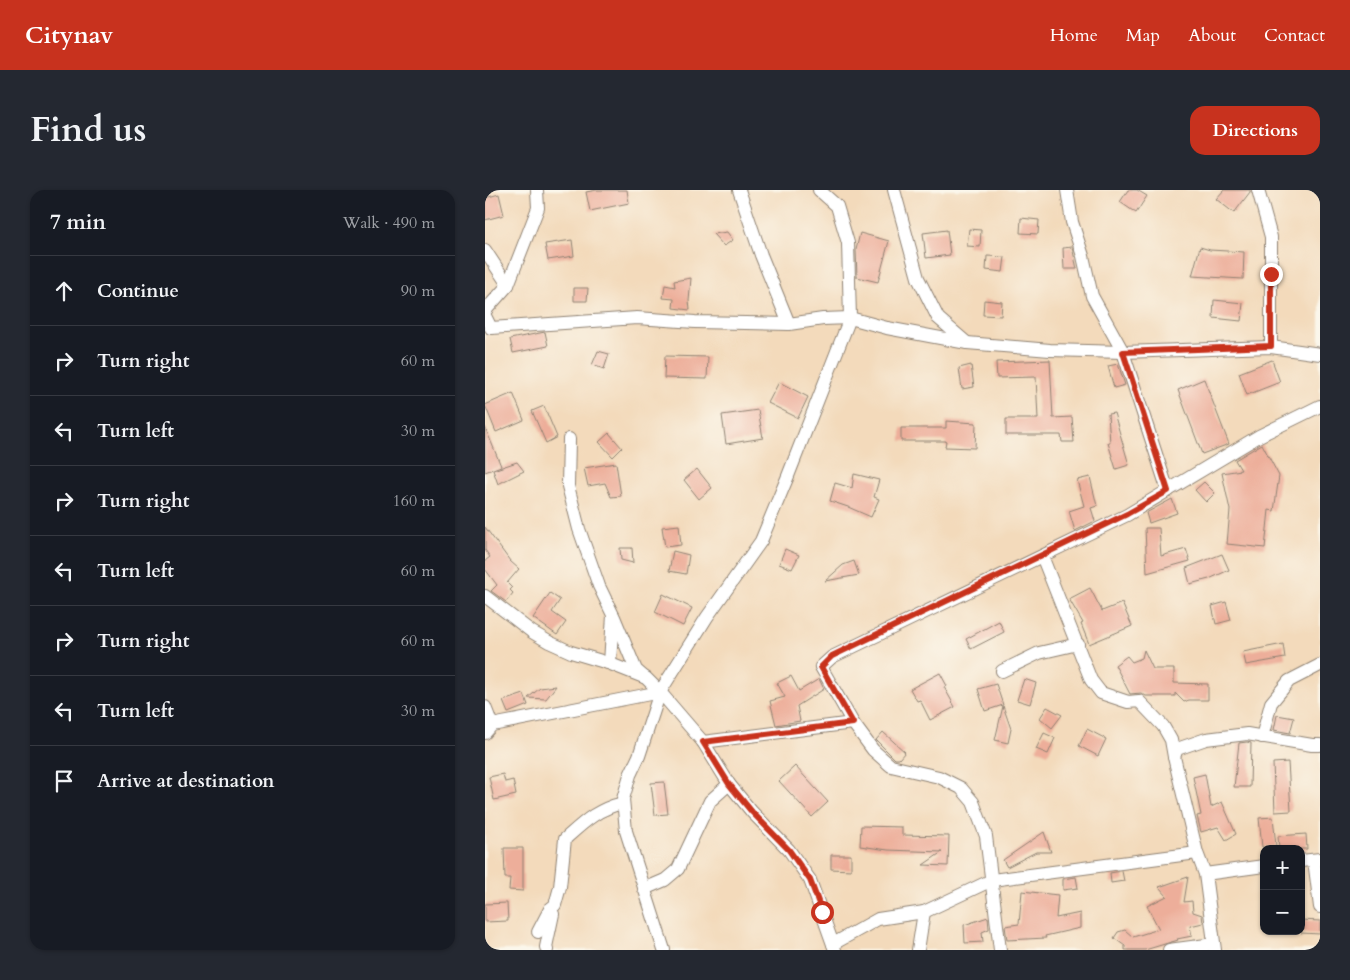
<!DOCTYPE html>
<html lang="en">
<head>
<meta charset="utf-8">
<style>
  :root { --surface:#171b24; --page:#242831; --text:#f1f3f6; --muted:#9ea1a6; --line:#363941; --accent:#c8321e }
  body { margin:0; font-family:Cardo,serif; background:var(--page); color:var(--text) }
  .controls { position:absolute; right:15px; bottom:15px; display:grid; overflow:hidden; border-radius:10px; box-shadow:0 1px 4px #0004 }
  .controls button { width:45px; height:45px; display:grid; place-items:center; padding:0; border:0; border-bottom:1px solid var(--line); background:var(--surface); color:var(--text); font:25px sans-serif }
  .stop { position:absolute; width:15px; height:15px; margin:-11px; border:4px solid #c8321e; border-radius:50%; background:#fff }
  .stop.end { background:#c8321e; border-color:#fff; box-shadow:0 1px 5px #0008 }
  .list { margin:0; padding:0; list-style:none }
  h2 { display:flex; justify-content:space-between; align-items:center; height:65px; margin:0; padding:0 20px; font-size:21px }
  h2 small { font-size:16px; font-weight:400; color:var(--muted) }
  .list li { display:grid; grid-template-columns:32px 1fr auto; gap:15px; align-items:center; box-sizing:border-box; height:70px; padding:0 20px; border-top:1px solid var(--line) }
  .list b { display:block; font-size:19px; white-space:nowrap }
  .list em { font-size:16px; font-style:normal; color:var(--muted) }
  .icon { flex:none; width:28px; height:28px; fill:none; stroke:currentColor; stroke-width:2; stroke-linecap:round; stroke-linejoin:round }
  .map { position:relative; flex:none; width:835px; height:760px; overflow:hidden; border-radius:15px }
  header { display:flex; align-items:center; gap:30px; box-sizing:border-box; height:70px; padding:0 25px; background:var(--accent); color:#fff }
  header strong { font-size:24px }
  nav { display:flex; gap:28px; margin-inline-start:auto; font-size:18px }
  .intro { display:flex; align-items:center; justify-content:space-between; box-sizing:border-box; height:120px; padding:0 30px }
  h1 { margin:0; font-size:35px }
  .button { padding:12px 22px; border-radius:15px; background:var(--accent); color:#fff; font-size:18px; font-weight:700 }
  main { display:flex; gap:30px; padding:0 30px }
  aside { flex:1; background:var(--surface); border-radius:15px; box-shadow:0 1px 4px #0004 }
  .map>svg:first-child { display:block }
  .building { fill:#edae9a }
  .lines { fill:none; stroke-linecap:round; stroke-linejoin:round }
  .minor-casing { stroke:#8f8273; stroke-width:14 }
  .minor { stroke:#fff; stroke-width:12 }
  .route { stroke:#c8321e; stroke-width:6 }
</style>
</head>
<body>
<header>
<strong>Citynav</strong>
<nav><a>Home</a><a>Map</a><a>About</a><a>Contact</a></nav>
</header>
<div class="intro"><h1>Find us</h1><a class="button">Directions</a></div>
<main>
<aside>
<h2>7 min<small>Walk · 490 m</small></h2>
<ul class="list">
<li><svg class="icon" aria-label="ahead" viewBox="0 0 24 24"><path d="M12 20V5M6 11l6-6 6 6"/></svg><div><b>Continue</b></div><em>90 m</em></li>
<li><svg class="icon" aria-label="right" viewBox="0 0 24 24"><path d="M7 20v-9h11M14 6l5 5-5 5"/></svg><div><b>Turn right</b></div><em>60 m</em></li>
<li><svg class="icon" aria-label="left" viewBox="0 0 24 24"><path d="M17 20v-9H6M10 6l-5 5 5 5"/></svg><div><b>Turn left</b></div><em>30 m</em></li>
<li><svg class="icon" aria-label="right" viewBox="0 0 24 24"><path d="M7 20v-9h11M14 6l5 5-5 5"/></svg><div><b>Turn right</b></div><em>160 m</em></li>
<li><svg class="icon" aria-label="left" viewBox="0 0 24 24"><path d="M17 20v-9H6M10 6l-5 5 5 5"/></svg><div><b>Turn left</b></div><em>60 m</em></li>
<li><svg class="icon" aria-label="right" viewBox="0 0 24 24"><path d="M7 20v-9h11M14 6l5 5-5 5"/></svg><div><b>Turn right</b></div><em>60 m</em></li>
<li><svg class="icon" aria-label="left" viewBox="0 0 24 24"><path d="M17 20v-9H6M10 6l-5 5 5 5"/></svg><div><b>Turn left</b></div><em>30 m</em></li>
<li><svg class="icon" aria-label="arrive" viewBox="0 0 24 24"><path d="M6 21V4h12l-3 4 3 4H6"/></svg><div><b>Arrive at destination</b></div></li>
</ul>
</aside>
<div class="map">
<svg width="835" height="760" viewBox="0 0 835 760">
  <rect width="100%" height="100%" fill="#fbf7ec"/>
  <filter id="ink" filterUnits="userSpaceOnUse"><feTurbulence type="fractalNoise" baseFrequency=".02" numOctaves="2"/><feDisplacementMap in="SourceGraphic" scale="10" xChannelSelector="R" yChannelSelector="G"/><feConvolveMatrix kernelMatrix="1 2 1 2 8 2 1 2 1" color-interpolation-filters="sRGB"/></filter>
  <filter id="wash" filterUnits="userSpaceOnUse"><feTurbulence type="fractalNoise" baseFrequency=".0096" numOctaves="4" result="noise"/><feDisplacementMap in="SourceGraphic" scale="20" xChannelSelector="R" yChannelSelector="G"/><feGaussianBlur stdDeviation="1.12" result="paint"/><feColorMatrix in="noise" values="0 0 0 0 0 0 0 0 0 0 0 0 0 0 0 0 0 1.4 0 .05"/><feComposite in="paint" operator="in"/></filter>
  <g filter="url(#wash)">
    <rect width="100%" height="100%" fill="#f3dabb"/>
    <g id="blocks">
      <g class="building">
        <polygon points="112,0 142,0 144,13 105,21 101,2"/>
        <polygon points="643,0 652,0 662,6 651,23 635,12"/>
        <polygon points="739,0 765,0 765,2 749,23 731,9"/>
        <polygon points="14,4 19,25 0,30 0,8"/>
        <polygon points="536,28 554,30 553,44 535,43"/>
        <polygon points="484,39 496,40 495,57 482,56"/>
        <polygon points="462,40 465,65 441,68 438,43"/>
        <polygon points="242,42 248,50 239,56 228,44"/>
        <polygon points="375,43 404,51 393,92 372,87 371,60"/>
        <polygon points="87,50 89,66 63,70 60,54"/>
        <polygon points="587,57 592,79 579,79 578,58"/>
        <polygon points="715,57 725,60 759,62 758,89 707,86"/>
        <polygon points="502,66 520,67 518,82 501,80"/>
        <polygon points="206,88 204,111 205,120 188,118 189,109 178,108 180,95 190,97 189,91"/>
        <polygon points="89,98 103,98 102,111 89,111"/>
        <polygon points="499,110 517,112 516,126 498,125"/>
        <polygon points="729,110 758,113 756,131 728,128"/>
        <polygon points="60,142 63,156 28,163 25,149"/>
        <polygon points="113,161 124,164 119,179 107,175"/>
        <polygon points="180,166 223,167 222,189 179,188"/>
        <polygon points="565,170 568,228 587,227 589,252 577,252 576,245 521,245 521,229 553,229 551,187 512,188 511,172"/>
        <polygon points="787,170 795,192 762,205 754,183"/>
        <polygon points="633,174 640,195 629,198 623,176"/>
        <polygon points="486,175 489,197 477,199 474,178"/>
        <polygon points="719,189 744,254 717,264 693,200"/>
        <polygon points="294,192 323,207 313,228 283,213"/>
        <polygon points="28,203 39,230 11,242 0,215"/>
        <polygon points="59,216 72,247 61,253 47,221"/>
        <polygon points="273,220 278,248 241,254 237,225"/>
        <polygon points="629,223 644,275 631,279 623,253 625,253 623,224"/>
        <polygon points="461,231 491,233 490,258 460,257 461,251 416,251 416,238 461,238"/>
        <polygon points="0,237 16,276 0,282"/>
        <polygon points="124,243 137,258 128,267 114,252"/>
        <polygon points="777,254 794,286 789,321 784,320 780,358 742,354 745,320 737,283 756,280 750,270"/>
        <polygon points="32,272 39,281 13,294 8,280"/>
        <polygon points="131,273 136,306 126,307 120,293 103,296 99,278"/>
        <polygon points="212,279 227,298 214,309 199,290"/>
        <polygon points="369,284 394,290 389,307 394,309 386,327 363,317 345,311 350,293 367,298"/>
        <polygon points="605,287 612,316 606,318 610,331 590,341 584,321 599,316 592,290"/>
        <polygon points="719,292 730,303 721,312 710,300"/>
        <polygon points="687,309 692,323 664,333 661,323"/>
        <polygon points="194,335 196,355 180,357 177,337"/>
        <polygon points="0,337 25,371 34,379 22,393 27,398 25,400 28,403 21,412 6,401 12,395 0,379 0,371 5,367 0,360"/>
        <polygon points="660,338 674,338 676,366 701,359 705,371 662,383"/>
        <polygon points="135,358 147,358 148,373 136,370"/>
        <polygon points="300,359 314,365 307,379 294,374"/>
        <polygon points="188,361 204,365 201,384 184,381"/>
        <polygon points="737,364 744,380 724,389 705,394 701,378"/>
        <polygon points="369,371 374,385 340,391 358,375"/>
        <polygon points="605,398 617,421 637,413 647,436 604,454 596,434 598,433 584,409"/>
        <polygon points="65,403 75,410 67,422 81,432 72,445 48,428"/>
        <polygon points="178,404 207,418 198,436 170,422"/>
        <polygon points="741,412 746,430 731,434 727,416"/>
        <polygon points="514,431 519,442 486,459 481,449"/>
        <polygon points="798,454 800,468 761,475 758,462"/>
        <polygon points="659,460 668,479 689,479 689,493 723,494 723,510 704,510 699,512 690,503 690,506 661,506 656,503 645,504 630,475 642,466 647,472 657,468"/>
        <polygon points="455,483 462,496 459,497 470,517 445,530 435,510 432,511 425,499"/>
        <polygon points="306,486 314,501 334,489 339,499 312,516 315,531 291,535 285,511 300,507 292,493"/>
        <polygon points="539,489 551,493 545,514 532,510"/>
        <polygon points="511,494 518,515 500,521 493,499"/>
        <polygon points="71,496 61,509 43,508 55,498"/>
        <polygon points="39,504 43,515 23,523 18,511"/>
        <polygon points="518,516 526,539 523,553 510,550"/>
        <polygon points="562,517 577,525 567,538 555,528"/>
        <polygon points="792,525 809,528 805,543 789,540"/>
        <polygon points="602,539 621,549 613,566 594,556"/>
        <polygon points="398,542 420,562 414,569 410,569 391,550"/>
        <polygon points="559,543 570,548 563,564 551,559"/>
        <polygon points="762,552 766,553 765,597 749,597 754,553"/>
        <polygon points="803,572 806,621 790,622 788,573"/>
        <polygon points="310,576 343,612 327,627 294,591"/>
        <polygon points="18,584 20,592 28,590 31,605 9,610 4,587"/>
        <polygon points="720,584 726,617 737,612 751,644 741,650 733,637 716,642 712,626 716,625 708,587"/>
        <polygon points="179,592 183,624 170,625 166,593"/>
        <polygon points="788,627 791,656 777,657 774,628"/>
        <polygon points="376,636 417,637 417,645 464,646 463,676 438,675 457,662 403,660 375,656"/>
        <polygon points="559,642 566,662 551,662 522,677 518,670"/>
        <polygon points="821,644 822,659 794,659 793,646"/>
        <polygon points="19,658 38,658 38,701 24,700 25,688 20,688"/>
        <polygon points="346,665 366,665 366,680 346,679"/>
        <polygon points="637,681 639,691 626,693 625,683"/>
        <polygon points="591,687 593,698 578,700 578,689"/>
        <polygon points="703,687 699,712 707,711 708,722 717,725 718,733 705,736 707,746 692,749 693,750 660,760 640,760 640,756 629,748 633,742 640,740 648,747 674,739 662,716 682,706 674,697"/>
        <polygon points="537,701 573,705 571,728 595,723 595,738 560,746 561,748 522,750 520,736 534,734"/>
        <polygon points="22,713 23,731 0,732 0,714"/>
        <polygon points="503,727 504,739 497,742 498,752 480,753 479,735"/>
        <polygon points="816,730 835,731 835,744 816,743"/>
      </g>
    </g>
  </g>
  <g filter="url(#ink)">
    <use href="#blocks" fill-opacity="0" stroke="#8f8273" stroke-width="1"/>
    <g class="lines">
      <g class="minor-casing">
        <g id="minor">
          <polyline points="254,0 276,65 304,134"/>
          <polyline points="409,0 433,88 453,128 482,153"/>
          <polyline points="582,0 587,32 598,66 607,106 638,162 683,301"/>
          <polyline points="773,0 786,47 786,157"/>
          <polyline points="0,60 23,95"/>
          <polyline points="0,121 23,95 53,18 52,0"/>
          <polyline points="0,126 6,138 152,128 210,132 304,134 338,129 365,128 402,138 482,153 565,160 638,162 786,157 835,164"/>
          <polyline points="84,249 83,296 94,339 114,396 128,425 125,473 123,473"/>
          <polyline points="557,366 606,490 616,503 643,512 654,511 678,536 686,550 689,567 712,663 720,684 730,760"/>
          <polyline points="0,406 47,442 64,452 86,462 123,473 161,488 175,502 218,552 244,594 267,622 304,660 325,690 350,760"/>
          <polyline points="129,427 151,480 159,487"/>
          <polyline points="517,481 554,463 593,454"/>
          <polyline points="0,517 7,535"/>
          <polyline points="0,543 7,535 175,502"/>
          <polyline points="777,547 786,513 804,491 835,475"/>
          <polyline points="218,552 368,533"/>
          <polyline points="689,567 692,559 721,549 762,544 827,555 835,555"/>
          <polyline points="829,670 835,717"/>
          <polyline points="816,671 835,669"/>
          <polyline points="720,684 779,676"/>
          <polyline points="159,699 180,690 193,679 225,611 244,594"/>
          <path d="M53 742 65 719 70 715 75 697 80 649C99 632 112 619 138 613"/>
          <polyline points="348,754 393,729 439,722 507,690 712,663"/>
          <polyline points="62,760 61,757 68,724"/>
          <polyline points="179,760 141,641 138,609 145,585 154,566 175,502 222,427 276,351 303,286 365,128 363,53 352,16 334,0"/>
          <polyline points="433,760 439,722"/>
          <polyline points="515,760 501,646 488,612 476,598 454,587 406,576 388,560 368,533 336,477 347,467 642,325 774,246 835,216"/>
          <polyline points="684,760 729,754"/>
        </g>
      </g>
      <use href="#minor" class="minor"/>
    </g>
  </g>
  <g class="lines" filter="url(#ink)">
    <polyline class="route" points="337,722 325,690 304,660 267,622 244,594 218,552 368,533 336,477 347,466 642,324 683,301 638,162 786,156 786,84"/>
  </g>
</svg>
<div class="controls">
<button>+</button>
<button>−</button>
</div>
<div class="stop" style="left:337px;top:722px"></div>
<div class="stop end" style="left:786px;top:84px"></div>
</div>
</main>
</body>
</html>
